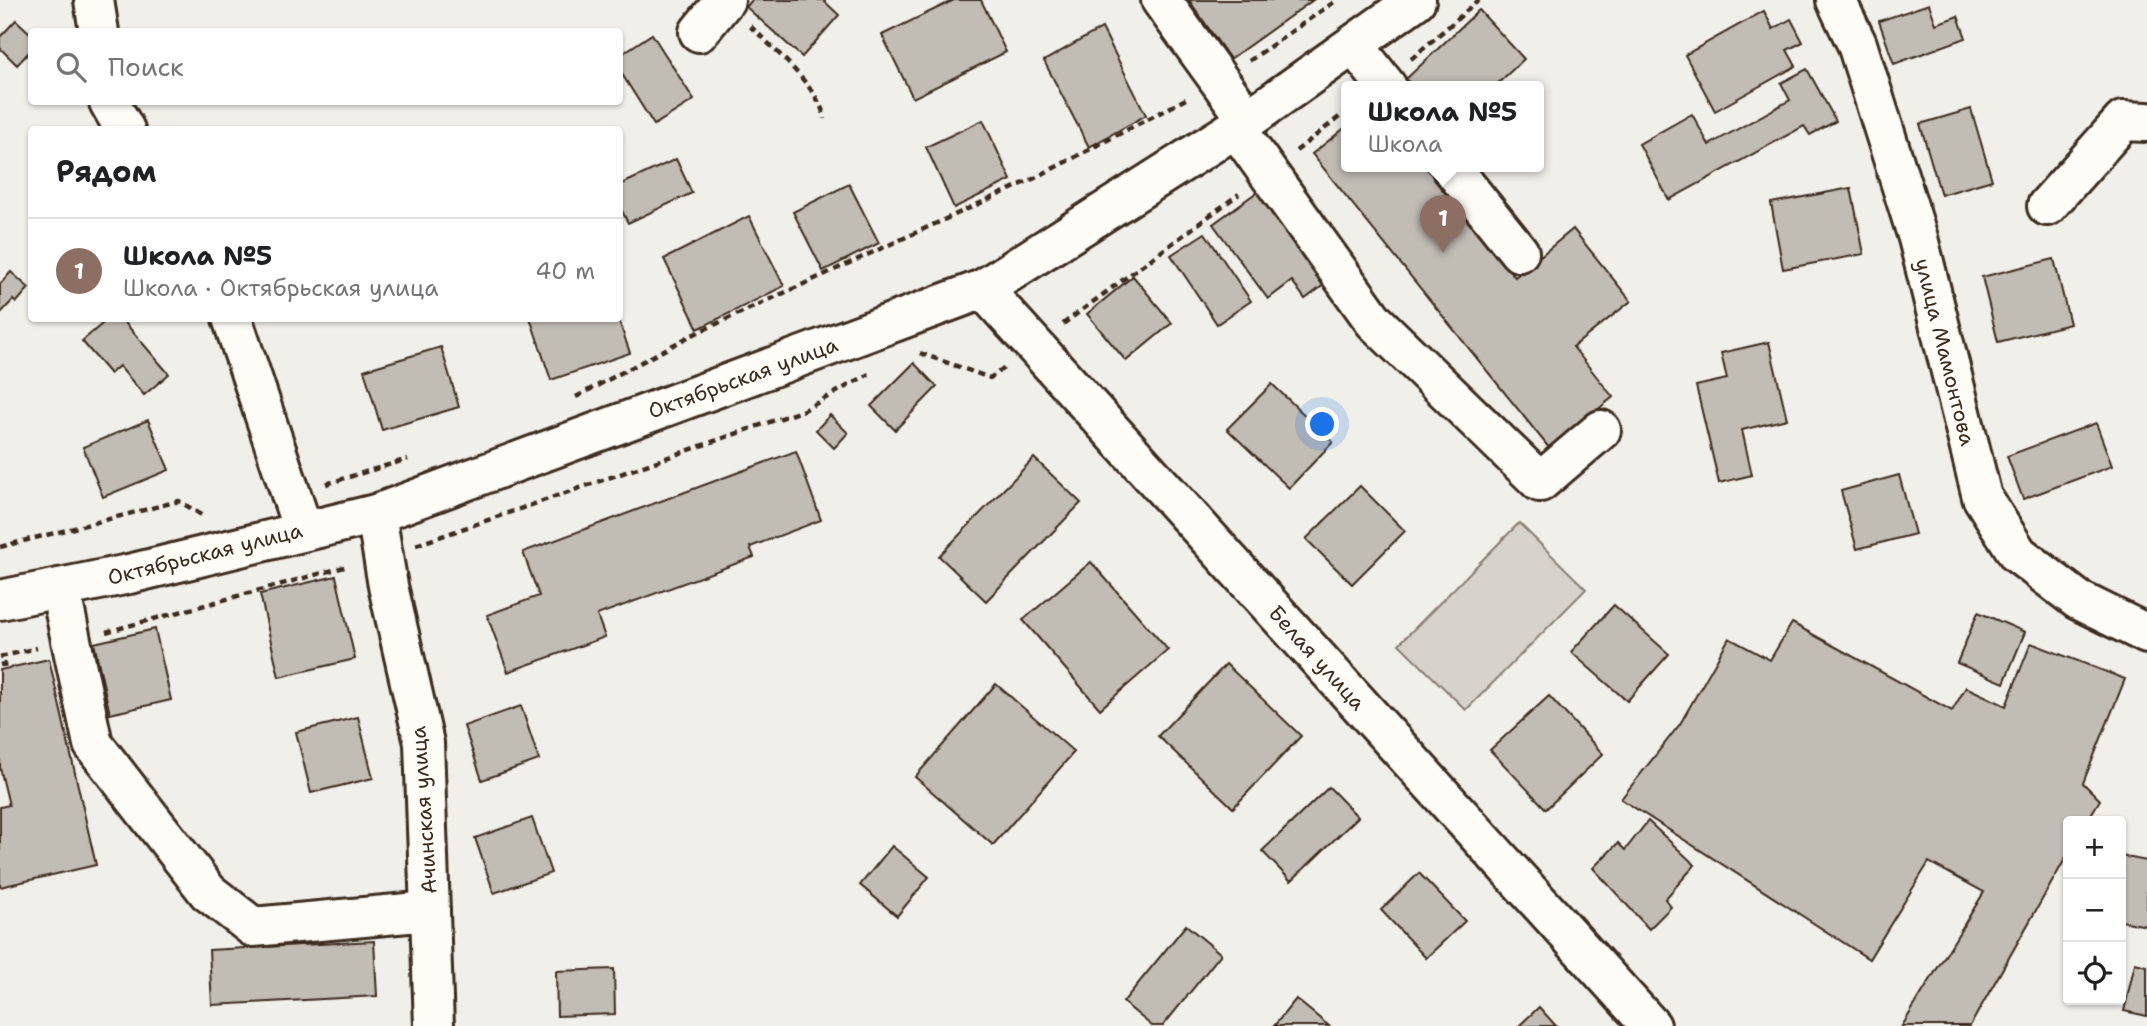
<!DOCTYPE html>
<html lang="ru">
<head>
<meta charset="utf-8">
<style>
  :root { --surface:#fff; --page:#f2f2f2; --text:#202124; --muted:#757577; --line:#e0e0e0; --accent:#7c3aed }
  body { margin:0; font-family:"Shantell Sans",sans-serif; background:var(--page); color:var(--text) }
  .controls { position:absolute; right:21px; bottom:21px; display:grid; overflow:hidden; border-radius:7px; box-shadow:0 2px 5px #0004 }
  .controls button { width:63px; height:63px; display:grid; place-items:center; padding:0; border:0; border-bottom:2px solid var(--line); background:var(--surface); color:var(--text); font:35px sans-serif }
  .you { position:absolute; left:1323px; top:425px; width:24px; height:24px; margin:-18px; border:5px solid #fff; border-radius:50%; background:#1a73e8; box-shadow:0 0 0 10px #1a73e833 }
  .badge { display:grid; place-items:center; width:46px; height:46px; border-radius:50%; background:var(--accent); color:#fff; font-size:23px; font-weight:700 }
  .pin { position:absolute; translate:-50% -58px; filter:drop-shadow(0 2px 4px #0008) }
  .pin::after { content:''; position:absolute; top:37px; width:24px; height:21px; background:inherit; clip-path:polygon(0 0,100% 0,50% 100%) }
  .popup { position:absolute; left:1341px; top:81px; width:203px; height:91px; box-sizing:border-box; display:grid; place-content:center; border-radius:7px; background:var(--surface); filter:drop-shadow(0 2px 5px #0005); font-size:23px; white-space:nowrap; color:var(--muted) }
  .popup b { font-size:26px; color:var(--text) }
  .popup::after { content:''; position:absolute; left:50%; top:100%; margin-left:-14px; border:14px solid transparent; border-top-color:var(--surface) }
  .list { margin:0; padding:0; list-style:none }
  h2 { display:flex; justify-content:space-between; align-items:center; height:91px; margin:0; padding:0 28px; font-size:30px }
  h2 small { font-size:23px; font-weight:400; color:var(--muted) }
  .list li { display:grid; grid-template-columns:46px 1fr auto; gap:21px; align-items:center; box-sizing:border-box; height:105px; padding:0 28px; border-top:2px solid var(--line) }
  .list b { display:block; font-size:26px; white-space:nowrap }
  .list p { margin:0; font-size:23px; white-space:nowrap; color:var(--muted) }
  .list em { font-size:23px; font-style:normal; color:var(--muted) }
  .icon { flex:none; width:38px; height:38px; fill:none; stroke:currentColor; stroke-width:2; stroke-linecap:round; stroke-linejoin:round }
  .map { position:relative; flex:none; width:2147px; height:1026px; overflow:hidden }
  .search { position:absolute; background:var(--surface); box-shadow:0 2px 5px #0004; left:28px; top:28px; width:595px; height:77px; display:flex; align-items:center; gap:18px; box-sizing:border-box; padding:0 24px; border-radius:7px; color:var(--muted); font-size:26px }
  .panel { position:absolute; background:var(--surface); box-shadow:0 2px 5px #0004; left:28px; top:126px; width:595px; height:196px; border-radius:7px }
  .map>svg:first-child { display:block }
  .green { fill:#d7d2cc; stroke:#897e75; stroke-width:2 }
  .building { fill:#c1bcb4; stroke:#3b2a1e; stroke-width:2 }
  .lines { fill:none; stroke-linecap:round; stroke-linejoin:round }
  .minor-casing { stroke:#3b2a1e; stroke-width:44 }
  .path { stroke:#3b2a1e; stroke-width:4.5; stroke-dasharray:7 5; stroke-linecap:butt }
  .minor { stroke:#fdfcf7; stroke-width:38 }
  .labels { text-anchor:middle; stroke-width:6; stroke-linejoin:round; paint-order:stroke }
  .street-label { font-size:21px; fill:#3b2a1e; stroke:#fdfcf7 }
</style>
</head>
<body>
<div class="map">
<svg width="2147" height="1026" viewBox="0 0 2147 1026">
  <rect width="100%" height="100%" fill="#f1efea"/>
  <filter id="ink" filterUnits="userSpaceOnUse"><feTurbulence type="fractalNoise" baseFrequency=".0143" numOctaves="2"/><feDisplacementMap in="SourceGraphic" scale="14" xChannelSelector="R" yChannelSelector="G"/><feConvolveMatrix kernelMatrix="1 2 1 2 8 2 1 2 1" color-interpolation-filters="sRGB"/></filter>
  <g filter="url(#ink)">
    <polygon class="green" points="1519,523 1586,589 1466,710 1399,644"/>
    <g class="building">
      <polygon points="752,0 823,0 839,15 802,57 746,7"/>
      <polygon points="954,0 981,0 1006,52 913,98 882,35"/>
      <polygon points="1189,0 1313,0 1230,59"/>
      <polygon points="1929,4 1936,24 1958,16 1966,38 1894,64 1879,21"/>
      <polygon points="1479,10 1524,59 1494,87 1413,87 1406,79"/>
      <polygon points="1764,11 1773,29 1791,19 1803,42 1787,50 1796,66 1715,111 1685,55"/>
      <polygon points="16,20 32,35 32,49 17,65 0,48 0,37"/>
      <polygon points="1102,28 1146,115 1089,147 1044,61"/>
      <polygon points="652,34 694,100 654,125 620,71 620,55"/>
      <polygon points="1807,69 1836,121 1810,135 1804,126 1669,200 1639,144 1692,114 1709,145 1790,100 1781,83"/>
      <polygon points="1971,109 1992,180 1941,195 1920,124"/>
      <polygon points="983,120 1011,180 954,208 926,147"/>
      <polygon points="1347,126 1347,167 1426,167 1515,277 1573,229 1631,301 1573,347 1613,397 1550,449 1312,154"/>
      <polygon points="676,159 692,193 628,223 620,207 620,185"/>
      <polygon points="849,184 879,243 823,271 793,212"/>
      <polygon points="1264,187 1332,279 1305,299 1292,281 1268,299 1213,224"/>
      <polygon points="1851,188 1864,254 1783,269 1771,203"/>
      <polygon points="749,216 784,286 698,329 664,259"/>
      <polygon points="1205,233 1251,301 1217,324 1171,255"/>
      <polygon points="2054,259 2070,324 1998,342 1982,277"/>
      <polygon points="11,272 29,288 16,303 13,300 0,314 0,284"/>
      <polygon points="1133,276 1172,323 1126,361 1087,314"/>
      <polygon points="109,318 121,318 169,374 144,395 119,366 110,374 82,341"/>
      <polygon points="530,318 618,318 630,353 551,380"/>
      <polygon points="1769,342 1787,419 1742,430 1752,475 1719,483 1696,386 1727,379 1721,353"/>
      <polygon points="441,347 459,407 382,430 364,370"/>
      <polygon points="914,363 937,387 895,430 871,406"/>
      <polygon points="1272,384 1333,442 1289,488 1227,429"/>
      <polygon points="830,415 848,433 834,448 816,430"/>
      <polygon points="148,420 169,470 103,497 83,447"/>
      <polygon points="2096,423 2112,466 2023,499 2007,456"/>
      <polygon points="796,451 821,520 750,547 754,557 597,615 605,637 508,672 487,615 539,596 523,552"/>
      <polygon points="1034,458 1081,503 986,601 939,556"/>
      <polygon points="1899,475 1915,534 1857,549 1841,491"/>
      <polygon points="1360,486 1405,531 1352,584 1306,539"/>
      <polygon points="1091,562 1168,650 1100,709 1023,620"/>
      <polygon points="336,576 355,659 279,677 260,594"/>
      <polygon points="1614,605 1669,654 1627,701 1571,652"/>
      <polygon points="1978,612 2025,632 2004,683 1957,663"/>
      <polygon points="1792,623 1952,711 1966,687 2006,706 2031,643 2125,679 2083,783 2100,800 2087,821 2068,821 2068,854 1970,1026 1902,1026 1984,892 1929,862 1869,959 1621,799 1680,724 1729,638 1770,660"/>
      <polygon points="155,629 171,700 110,714 94,643"/>
      <polygon points="49,659 96,865 0,887 0,807 9,805 0,768 0,670"/>
      <polygon points="1226,664 1301,736 1233,808 1158,736"/>
      <polygon points="996,684 1074,752 993,845 915,777"/>
      <polygon points="1549,696 1603,754 1546,809 1490,750"/>
      <polygon points="521,706 539,760 482,780 464,726"/>
      <polygon points="358,717 373,778 311,793 296,732"/>
      <polygon points="1329,787 1358,817 1291,881 1262,851"/>
      <polygon points="532,818 551,873 494,893 475,838"/>
      <polygon points="1648,821 1695,865 1665,899 1671,907 1649,929 1593,868 1618,843 1625,850"/>
      <polygon points="892,846 929,877 897,916 860,885"/>
      <polygon points="2121,856 2147,861 2147,926 2121,921"/>
      <polygon points="1419,873 1465,921 1426,958 1381,910"/>
      <polygon points="1186,925 1221,954 1163,1026 1152,1026 1123,1002"/>
      <polygon points="374,941 377,996 212,1005 209,950"/>
      <polygon points="2135,963 2147,966 2147,1016 2124,1011"/>
      <polygon points="614,969 615,1014 557,1016 556,971"/>
      <polygon points="1296,999 1329,1026 1274,1026"/>
      <polygon points="1539,1007 1556,1026 1519,1026"/>
    </g>
    <g class="lines">
      <g class="minor-casing">
        <g id="minor">
          <polyline points="94,0 99,32"/>
          <polyline points="1161,0 1248,120"/>
          <polyline points="1836,0 1857,44 1918,238 1982,497 2018,554 2078,600 2147,634"/>
          <polyline points="699,32 725,0"/>
          <polyline points="1354,45 1387,87"/>
          <polyline points="109,102 125,130"/>
          <polyline points="1236,128 1374,321 1540,482 1601,430"/>
          <polyline points="1451,167 1519,252"/>
          <polyline points="2047,206 2123,121 2147,122"/>
          <polyline points="983,289 1651,1026"/>
          <polyline points="232,318 303,530"/>
          <polyline points="376,514 388,586 424,743 434,1026"/>
          <polyline points="60,588 93,744 208,892 253,927 430,911"/>
          <polyline points="0,600 129,574 376,514 983,289 1236,128 1416,0"/>
        </g>
      </g>
      <g class="path">
        <path d="M750 26C769 44 824 93 824 119"/>
        <polyline points="1411,59 1479,0"/>
        <polyline points="1249,61 1337,0"/>
        <polyline points="1296,151 1347,111"/>
        <polyline points="1063,324 1239,194"/>
        <polyline points="920,353 990,378 1005,367"/>
        <polyline points="576,397 690,336 1033,179 1188,98"/>
        <polyline points="326,484 408,459"/>
        <polyline points="416,545 804,410 869,374"/>
        <polyline points="0,547 179,501 205,517"/>
        <polyline points="106,632 348,566"/>
        <polyline points="0,657 37,648"/>
        <polyline points="0,665 4,664 5,669"/>
      </g>
      <use href="#minor" class="minor"/>
    </g>
  </g>
  <g class="labels">
    <g class="street-label">
      <text transform="translate(1945 352) rotate(76)" y="7">улица Мамонтова</text>
      <text transform="translate(743 378) rotate(-20)" y="7">Октябрьская улица</text>
      <text transform="translate(205 554) rotate(-14)" y="7">Октябрьская улица</text>
      <text transform="translate(1317 658) rotate(48)" y="7">Белая улица</text>
      <text transform="translate(424 810) rotate(-94)" y="7">Ачинская улица</text>
    </g>
  </g>
</svg>
<div class="controls">
<button>+</button>
<button>−</button>
<button><svg class="icon" aria-label="locate" viewBox="0 0 24 24"><circle cx="12" cy="12" r="6"/><path d="M12 2v4M12 18v4M2 12h4M18 12h4"/></svg></button>
</div>
<div class="you"></div>
<div class="pin badge" style="left:1443px;top:253px;background:#8d6e63">1</div>
<div class="popup"><b>Школа №5</b>Школа</div>
<div class="search"><svg class="icon" aria-label="search" viewBox="0 0 24 24"><circle cx="10" cy="10" r="6"/><path d="M15 15l6 6"/></svg>Поиск</div>
<section class="panel">
<h2>Рядом<small></small></h2>
<ul class="list">
<li><span class="badge" style="background:#8d6e63">1</span><div><b>Школа №5</b><p>Школа · Октябрьская улица</p></div><em>40 m</em></li>
</ul>
</section>
</div>
</body>
</html>
